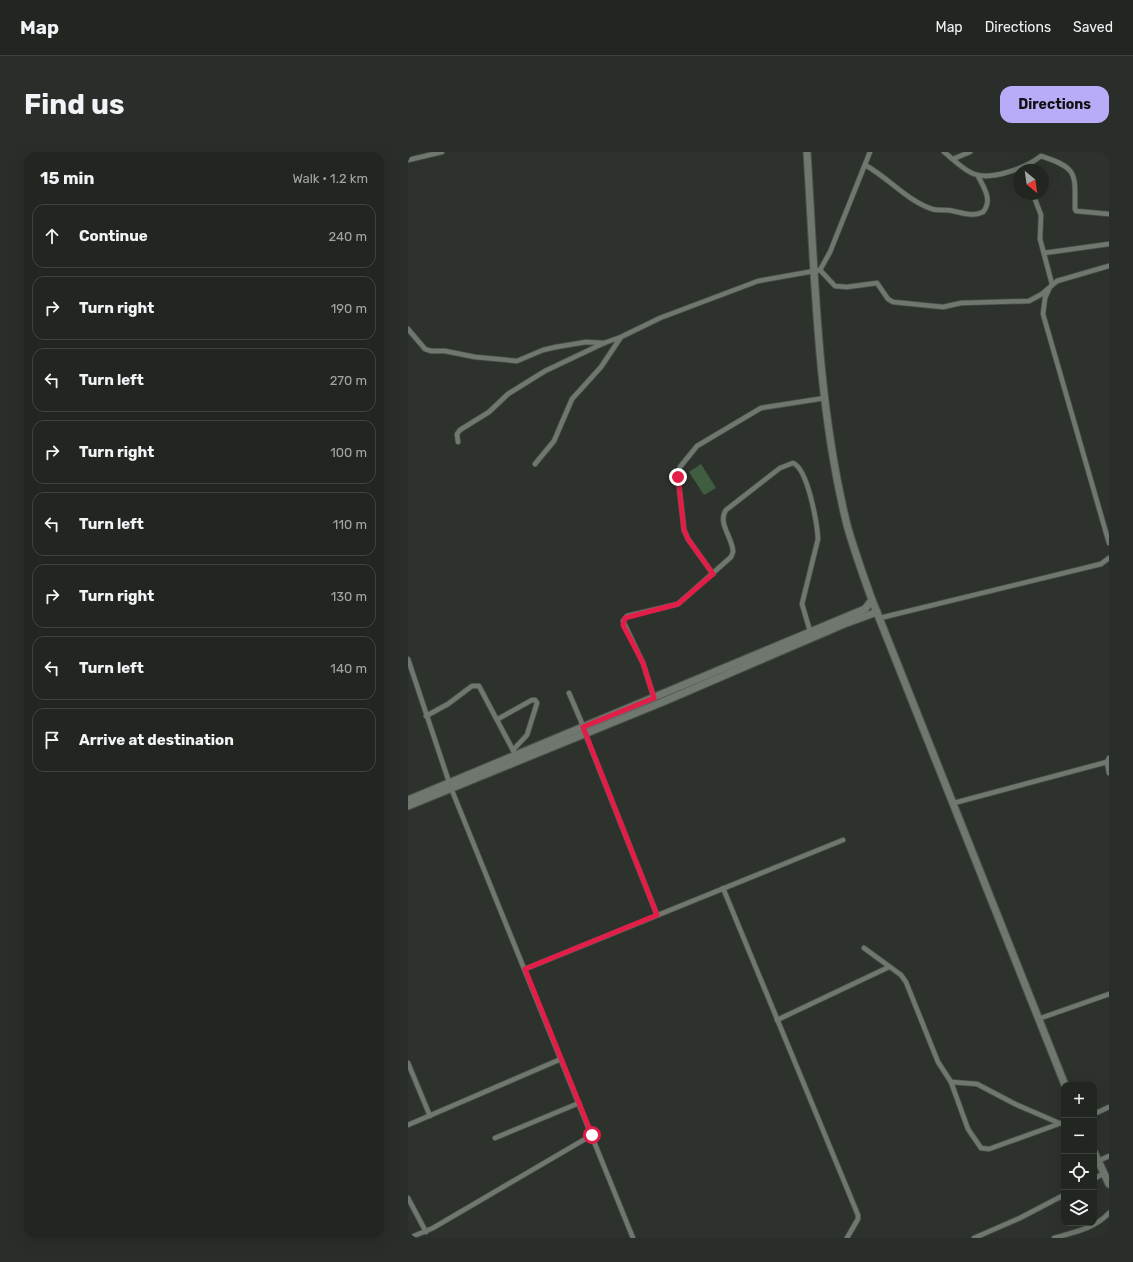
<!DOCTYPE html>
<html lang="en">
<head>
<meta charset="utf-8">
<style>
  :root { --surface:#222621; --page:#2a2e2a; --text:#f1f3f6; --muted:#a2a5a5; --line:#3f433f; --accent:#b8abf7 }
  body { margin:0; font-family:Rubik,sans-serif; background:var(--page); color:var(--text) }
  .controls { position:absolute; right:12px; bottom:12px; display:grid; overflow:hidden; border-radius:8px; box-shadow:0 4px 16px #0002 }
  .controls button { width:36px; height:36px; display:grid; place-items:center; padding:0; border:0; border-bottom:1px solid var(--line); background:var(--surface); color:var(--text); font:20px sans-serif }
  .compass { position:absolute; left:605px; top:12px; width:36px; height:36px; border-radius:50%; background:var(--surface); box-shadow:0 4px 16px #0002; rotate:151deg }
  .stop { position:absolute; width:12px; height:12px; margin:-9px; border:3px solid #e11d48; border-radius:50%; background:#fff }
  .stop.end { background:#e11d48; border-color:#fff; box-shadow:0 1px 4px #0008 }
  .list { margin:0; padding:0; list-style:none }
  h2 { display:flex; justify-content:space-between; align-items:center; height:52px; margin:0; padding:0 16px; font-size:17px }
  h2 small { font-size:13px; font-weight:400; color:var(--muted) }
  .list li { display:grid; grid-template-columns:26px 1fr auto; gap:12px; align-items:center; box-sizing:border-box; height:64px; margin:0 8px 8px; padding:0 8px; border:1px solid var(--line); border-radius:12px }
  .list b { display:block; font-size:15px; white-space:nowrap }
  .list em { font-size:13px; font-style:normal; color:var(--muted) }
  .icon { flex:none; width:22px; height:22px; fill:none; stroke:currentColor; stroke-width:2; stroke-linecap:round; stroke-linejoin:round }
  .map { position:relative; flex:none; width:701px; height:1086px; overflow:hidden; border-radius:12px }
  header { display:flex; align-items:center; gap:24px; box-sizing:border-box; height:56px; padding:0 20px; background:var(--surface); border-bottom:1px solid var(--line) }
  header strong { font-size:19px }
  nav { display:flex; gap:22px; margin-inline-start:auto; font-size:14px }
  .intro { display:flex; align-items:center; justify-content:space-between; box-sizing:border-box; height:96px; padding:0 24px }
  h1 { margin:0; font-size:28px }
  .button { padding:10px 18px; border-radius:12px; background:var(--accent); color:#111; font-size:14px; font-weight:700 }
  main { display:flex; gap:24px; padding:0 24px }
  aside { flex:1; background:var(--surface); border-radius:12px; box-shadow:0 4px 16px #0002 }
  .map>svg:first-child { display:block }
  .green { fill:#405e3f }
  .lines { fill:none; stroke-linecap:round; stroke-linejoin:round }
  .street-casing { stroke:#4a4f4a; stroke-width:6 }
  .secondary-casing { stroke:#4a4f4a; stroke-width:9 }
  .street { stroke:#6f776f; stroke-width:4.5 }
  .secondary { stroke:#6f776f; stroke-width:7 }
  .route { stroke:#e11d48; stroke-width:5 }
</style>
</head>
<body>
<header>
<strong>Map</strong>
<nav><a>Map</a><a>Directions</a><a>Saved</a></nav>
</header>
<div class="intro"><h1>Find us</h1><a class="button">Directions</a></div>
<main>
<aside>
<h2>15 min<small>Walk · 1.2 km</small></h2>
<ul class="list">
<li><svg class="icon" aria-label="ahead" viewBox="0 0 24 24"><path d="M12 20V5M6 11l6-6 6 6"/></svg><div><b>Continue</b></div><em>240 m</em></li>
<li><svg class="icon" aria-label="right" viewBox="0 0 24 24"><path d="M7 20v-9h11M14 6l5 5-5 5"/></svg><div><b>Turn right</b></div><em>190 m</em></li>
<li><svg class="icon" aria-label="left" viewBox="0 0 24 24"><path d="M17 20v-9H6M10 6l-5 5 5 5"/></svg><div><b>Turn left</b></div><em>270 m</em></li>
<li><svg class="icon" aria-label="right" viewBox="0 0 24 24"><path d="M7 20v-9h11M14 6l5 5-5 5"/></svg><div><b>Turn right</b></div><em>100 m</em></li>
<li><svg class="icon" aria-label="left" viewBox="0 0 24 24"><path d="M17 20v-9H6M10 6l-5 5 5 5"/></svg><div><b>Turn left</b></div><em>110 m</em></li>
<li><svg class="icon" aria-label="right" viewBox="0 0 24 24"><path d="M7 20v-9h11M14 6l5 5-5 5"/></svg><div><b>Turn right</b></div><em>130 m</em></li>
<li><svg class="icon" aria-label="left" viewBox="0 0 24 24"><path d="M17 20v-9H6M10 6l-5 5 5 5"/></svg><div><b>Turn left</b></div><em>140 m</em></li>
<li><svg class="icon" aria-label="arrive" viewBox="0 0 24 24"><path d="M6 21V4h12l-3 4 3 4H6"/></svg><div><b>Arrive at destination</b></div></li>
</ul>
</aside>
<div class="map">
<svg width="701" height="1086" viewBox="0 0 701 1086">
  <rect width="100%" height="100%" fill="#2d332c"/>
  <polygon class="green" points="293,312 308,336 296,343 281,320"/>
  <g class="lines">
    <g class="street-casing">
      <g id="street">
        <path d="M536 0C545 7 555 18 566 22 584 29 619 15 633 4 670 16 667 21 667 57L668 59 701 62"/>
        <polyline points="545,7 562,0"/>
        <polyline points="0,8 34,0"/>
        <path d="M457 13C481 26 498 48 524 57 530 59 538 57 545 59 555 61 565 65 575 60 585 48 576 36 570 24"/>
        <polyline points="625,42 633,63 632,87 644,132"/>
        <polyline points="636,101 701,92"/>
        <polyline points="412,118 422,100 462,0"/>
        <polyline points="641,137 637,146 635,162 701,391"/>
        <polyline points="0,177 17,197 23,199 37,199 67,205 109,209 135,198 148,195 178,190 196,191"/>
        <polyline points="50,290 49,282 52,278 81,260 100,242 137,219 196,191 213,185 252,166 350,129 412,118 427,134 439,135 469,131 480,147 485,150 535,155 553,151 621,149 634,142 649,129 701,114"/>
        <polyline points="127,312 146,289 164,247 193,215 213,185"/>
        <polyline points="305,422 280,387 276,378 270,325 272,315 289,294 353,256 417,246"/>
        <polyline points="472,466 693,412 701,406"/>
        <polyline points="0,507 43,636 225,1086"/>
        <polyline points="161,541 173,569 177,581 249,763"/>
        <path d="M246 546 235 511 215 469 219 464 270 452 323 405 325 400C325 386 309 371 318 358L372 316 385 311C400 317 409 371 410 387L394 452 402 479"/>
        <polyline points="18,564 40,552 64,534 71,534 107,602"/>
        <polyline points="90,567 124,548 127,548 129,551 119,583 105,598"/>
        <polyline points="701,606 699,610 701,621"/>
        <polyline points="546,651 699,610"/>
        <polyline points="315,736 450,1063 450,1067 439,1086"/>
        <polyline points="456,796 493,823 498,830 530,910 543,930 560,977 573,996 581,997 656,970"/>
        <polyline points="117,817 435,688"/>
        <polyline points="630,867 701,842"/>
        <polyline points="369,868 481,815"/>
        <polyline points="0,911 22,964"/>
        <polyline points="543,930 569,932 607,952 651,971"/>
        <polyline points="686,962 701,955"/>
        <polyline points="0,973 153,907"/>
        <polyline points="87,986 171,951"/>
        <polyline points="690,1009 701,1004"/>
        <polyline points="686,1027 696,1021"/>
        <polyline points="0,1046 18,1080"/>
        <polyline points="1,1086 25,1076 184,983"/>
        <polyline points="566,1086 612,1066 656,1043"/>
        <path d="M646 1086C666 1080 686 1077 701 1061"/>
      </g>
    </g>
    <g class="secondary-casing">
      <g id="secondary">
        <path d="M399 0C407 125 409 251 439 373 446 398 455 423 464 448L657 933"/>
        <polyline points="0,648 457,457 464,448"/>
        <polyline points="0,654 257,549 436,472 469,460"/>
        <polyline points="686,1000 701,1032"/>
      </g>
    </g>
    <use href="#street" class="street"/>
    <use href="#secondary" class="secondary"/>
  </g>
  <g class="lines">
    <polyline class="route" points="184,983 117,817 249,763 175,575 246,546 235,511 215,473 217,466 270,452 305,422 280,387 276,378 270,325"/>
  </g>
</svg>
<div class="controls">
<button>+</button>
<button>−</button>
<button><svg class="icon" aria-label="locate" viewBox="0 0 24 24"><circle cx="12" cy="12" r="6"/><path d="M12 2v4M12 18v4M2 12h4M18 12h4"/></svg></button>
<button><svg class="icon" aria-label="layers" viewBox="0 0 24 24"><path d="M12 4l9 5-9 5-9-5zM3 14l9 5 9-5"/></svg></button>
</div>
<svg class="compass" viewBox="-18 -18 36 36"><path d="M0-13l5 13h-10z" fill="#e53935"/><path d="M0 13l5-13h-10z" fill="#a2a5a5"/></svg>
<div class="stop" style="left:184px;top:983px"></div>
<div class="stop end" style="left:270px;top:325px"></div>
</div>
</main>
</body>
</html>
